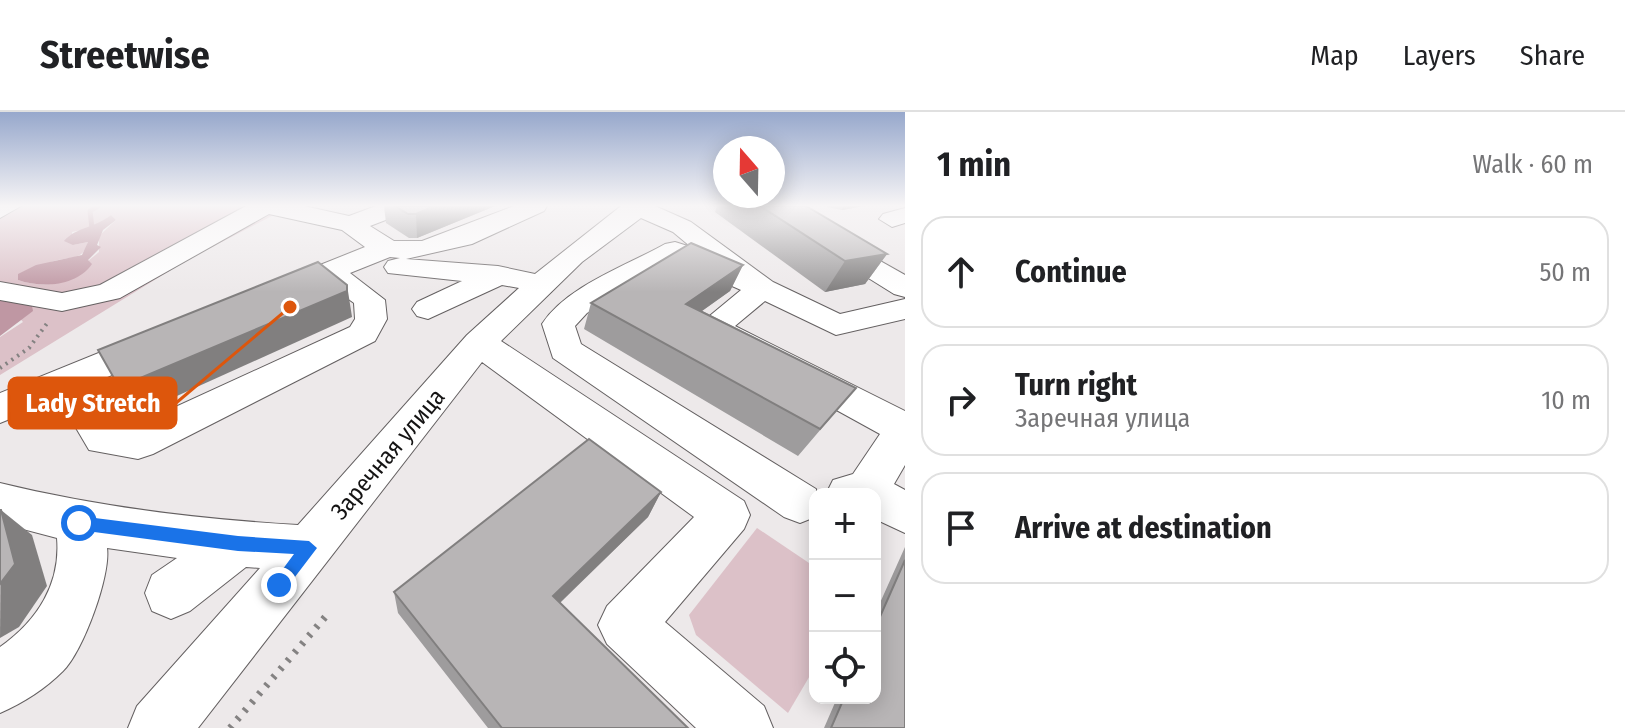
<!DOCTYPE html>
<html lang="en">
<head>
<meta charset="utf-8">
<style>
  :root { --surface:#fff; --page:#f6f6f6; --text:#202124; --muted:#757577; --line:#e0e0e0 }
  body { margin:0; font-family:"Fira Sans Condensed",sans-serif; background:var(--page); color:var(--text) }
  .controls { position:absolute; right:24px; bottom:24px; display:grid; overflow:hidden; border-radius:16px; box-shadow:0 4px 20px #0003 }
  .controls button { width:72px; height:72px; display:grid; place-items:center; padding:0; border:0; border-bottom:2px solid var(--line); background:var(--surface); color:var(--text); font:40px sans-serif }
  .compass { position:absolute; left:713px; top:24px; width:72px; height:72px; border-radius:50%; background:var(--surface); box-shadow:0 4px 20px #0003; rotate:340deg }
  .stop { position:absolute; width:24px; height:24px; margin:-18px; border:6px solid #1a73e8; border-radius:50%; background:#fff }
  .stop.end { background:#1a73e8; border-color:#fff; box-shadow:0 2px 8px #0008 }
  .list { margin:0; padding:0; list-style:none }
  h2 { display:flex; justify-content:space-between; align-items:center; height:104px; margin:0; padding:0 32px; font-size:34px }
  h2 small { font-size:26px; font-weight:400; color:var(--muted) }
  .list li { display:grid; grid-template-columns:52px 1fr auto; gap:24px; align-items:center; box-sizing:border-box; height:112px; margin:0 16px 16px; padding:0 16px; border:2px solid var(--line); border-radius:24px }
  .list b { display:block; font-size:30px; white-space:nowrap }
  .list p { margin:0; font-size:26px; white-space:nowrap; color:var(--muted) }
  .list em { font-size:26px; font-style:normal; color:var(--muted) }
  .icon { flex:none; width:44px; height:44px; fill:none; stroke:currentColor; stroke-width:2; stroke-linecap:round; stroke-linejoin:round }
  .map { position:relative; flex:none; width:905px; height:616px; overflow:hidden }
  header { display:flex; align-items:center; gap:48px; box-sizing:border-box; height:112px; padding:0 40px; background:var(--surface); border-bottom:2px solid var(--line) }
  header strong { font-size:38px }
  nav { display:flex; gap:44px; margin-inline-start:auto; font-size:28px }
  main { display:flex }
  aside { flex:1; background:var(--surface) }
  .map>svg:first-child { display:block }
  .green { fill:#dcc1c8; fill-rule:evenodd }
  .water { fill:#bf97a3 }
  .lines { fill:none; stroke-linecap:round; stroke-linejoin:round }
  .stream { stroke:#bf97a3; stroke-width:5 }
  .minor-casing { stroke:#646061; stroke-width:2 }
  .path-far1 { stroke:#848282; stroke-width:4; stroke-dasharray:2 5; stroke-linecap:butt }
  .path { stroke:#848282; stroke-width:7; stroke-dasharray:3 8; stroke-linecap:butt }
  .minor { fill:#fff; fill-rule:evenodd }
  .wall { fill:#9e9c9d }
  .shaded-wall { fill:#817f7f }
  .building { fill:#b8b5b6; stroke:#817f7f; stroke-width:2 }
  .route { fill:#1a73e8 }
  .labels { text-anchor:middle; stroke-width:6; stroke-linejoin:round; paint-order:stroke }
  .street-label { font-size:24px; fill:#141313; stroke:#fff }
  .leader { fill:none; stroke:#dd560c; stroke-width:3 }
  .callout-dot { fill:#dd560c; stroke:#fff; stroke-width:3 }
  .callout { fill:#dd560c; stroke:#dd560c; stroke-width:3 }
  .callout-label { font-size:26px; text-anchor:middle; font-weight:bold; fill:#fff }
</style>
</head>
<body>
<header>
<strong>Streetwise</strong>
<nav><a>Map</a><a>Layers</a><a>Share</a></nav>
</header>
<main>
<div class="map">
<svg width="905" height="616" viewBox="0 0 905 616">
  <rect width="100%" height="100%" fill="#ede9ea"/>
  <g class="green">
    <path d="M0 94H291L187 148 0 263V225L23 210 0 184ZM111 103 116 108 99 124V140L88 149 91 152C71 173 45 177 18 168 29 162 42 152 54 149 71 144 83 149 88 130L73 133 72 120 96 115Z"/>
    <polygon points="757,416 815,455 815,555 788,601 696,523 689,503"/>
  </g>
  <g class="water">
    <path d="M111 103 116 108 103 118 97 133 101 135 88 148 92 152C76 175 41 176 18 168V162L36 153 82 143 88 130 73 133 64 129C76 115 95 116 111 103Z"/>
    <polygon points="0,184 32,194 33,199 0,224"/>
  </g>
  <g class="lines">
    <polyline class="stream" points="93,125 90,99 98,94"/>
    <g class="minor-casing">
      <g id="minor">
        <polygon points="0,94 21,94 0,106"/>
        <path d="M246 94H304L349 104 376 94H412L409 99 370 114 394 129H422L514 94H547L544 99 472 132 406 147 498 154 535 162 621 94H655L691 110 773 170 840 202 905 187V207L836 223 765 189 735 214 905 299V353L894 372 905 378V421L875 407V382H826L833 368 853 362 880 322 700 223 695 216 741 178 676 149 587 201 575 214 581 232 816 377 815 405 800 411 784 405 553 246 542 212C567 174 626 154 665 132L675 130 691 135 673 120 641 106 582 150 501 229 744 389 750 403 744 417 665 510 764 594 773 616H696L607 532 598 513 607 494 694 405 482 250 198 616H128L137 594 260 456 246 455 190 499 171 507 152 499 145 481 152 463 177 446 107 436C111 463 83 540 63 559 45 577 23 591 0 601V535C37 509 61 472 57 426L0 411V371C98 395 197 407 298 413L467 223 519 176 502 173 428 207 417 204 412 197 417 190 462 169 388 161 384 155 388 149 400 146 390 145 350 161 385 188 387 207 375 229 153 342 138 347 89 338 59 287 0 311V281L143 223 155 220 167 223 172 231 167 239 89 273 116 312 134 314 350 215 355 207 354 191 326 171 292 185H270L266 179 270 173 365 135 342 118 269 102 120 186 62 199 0 188V170L62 181 100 173Z"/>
        <polygon points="753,94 783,94 905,163 905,185 894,182"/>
        <polygon points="905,96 905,111 892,115 879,107 883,102"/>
      </g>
    </g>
    <polyline class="path-far1" points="0,256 29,236 48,210"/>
    <polyline class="path" points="230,616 326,504"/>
    <use href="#minor" class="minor"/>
  </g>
  <g class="wall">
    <polygon points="384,94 495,94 417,126 409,126 386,111"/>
    <polygon points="717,94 806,94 887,142 865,172 825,180 715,100"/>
    <polygon points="864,94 842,98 827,95 827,94"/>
    <polygon points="743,153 730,179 702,199 856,276 798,344 584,217 591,191"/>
    <polygon points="661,380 648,405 560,491 688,616 488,616 398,501 394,480"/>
    <polygon points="905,435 905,616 824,616 837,586 875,586 875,502"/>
  </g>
  <g class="shaded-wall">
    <polygon points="435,94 495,94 417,126 416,102"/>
    <polygon points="844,94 864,94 842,98"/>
    <polygon points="887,142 865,172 825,180 845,149"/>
    <polygon points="743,153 730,179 675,218 686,192"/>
    <polygon points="347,173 352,205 137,302 119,275"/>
    <polygon points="661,380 648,405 545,505 553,484"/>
    <polygon points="1,398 32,423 47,474 19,515 0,526"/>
  </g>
  <g class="building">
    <polygon points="395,94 435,94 416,102 408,102"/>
    <polygon points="760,94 806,94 887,142 845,149"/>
    <polygon points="691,131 743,153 686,192 856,276 820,317 591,191"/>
    <polygon points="318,150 347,173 347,179 119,275 98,238"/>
    <polygon points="589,327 661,380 553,484 688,616 502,616 394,480"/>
    <polygon points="0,398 1,398 15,452 0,472"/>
    <polygon points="905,448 905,616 831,616 844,586 875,586 875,516"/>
  </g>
  <linearGradient id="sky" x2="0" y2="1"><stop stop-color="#97a8cc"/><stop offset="0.52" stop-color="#f7f5f6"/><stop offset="1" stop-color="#f7f5f6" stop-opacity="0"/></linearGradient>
  <rect width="905" height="180" fill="url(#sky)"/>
  <polygon class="route" points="79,404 238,424 309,429 317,436 285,478 279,481 271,473 294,442 238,439 79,418 71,411"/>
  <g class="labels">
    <g class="street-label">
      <text transform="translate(388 342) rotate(-50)" y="8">Заречная улица</text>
    </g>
  </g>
  <path class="leader" d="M290 195L176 291"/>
  <circle class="callout-dot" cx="290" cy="195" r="8"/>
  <rect class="callout" x="9" y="266" width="167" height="50" rx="8"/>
  <g class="callout-label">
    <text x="93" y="300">Lady Stretch</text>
  </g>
</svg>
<div class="controls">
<button>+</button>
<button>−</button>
<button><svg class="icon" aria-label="locate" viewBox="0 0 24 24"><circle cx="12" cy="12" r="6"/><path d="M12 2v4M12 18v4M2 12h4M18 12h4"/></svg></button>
</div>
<svg class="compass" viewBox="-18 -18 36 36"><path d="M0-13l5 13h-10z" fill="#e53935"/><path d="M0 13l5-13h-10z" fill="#757577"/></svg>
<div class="stop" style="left:79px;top:411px"></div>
<div class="stop end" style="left:279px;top:473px"></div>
</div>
<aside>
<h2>1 min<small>Walk · 60 m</small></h2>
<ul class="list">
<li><svg class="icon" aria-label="ahead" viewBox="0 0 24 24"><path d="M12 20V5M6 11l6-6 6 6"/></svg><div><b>Continue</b></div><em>50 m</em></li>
<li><svg class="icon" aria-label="right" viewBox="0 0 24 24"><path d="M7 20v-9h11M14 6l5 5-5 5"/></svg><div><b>Turn right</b><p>Заречная улица</p></div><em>10 m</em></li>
<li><svg class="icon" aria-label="arrive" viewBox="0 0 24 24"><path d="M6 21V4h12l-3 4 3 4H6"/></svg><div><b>Arrive at destination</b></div></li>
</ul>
</aside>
</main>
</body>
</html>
